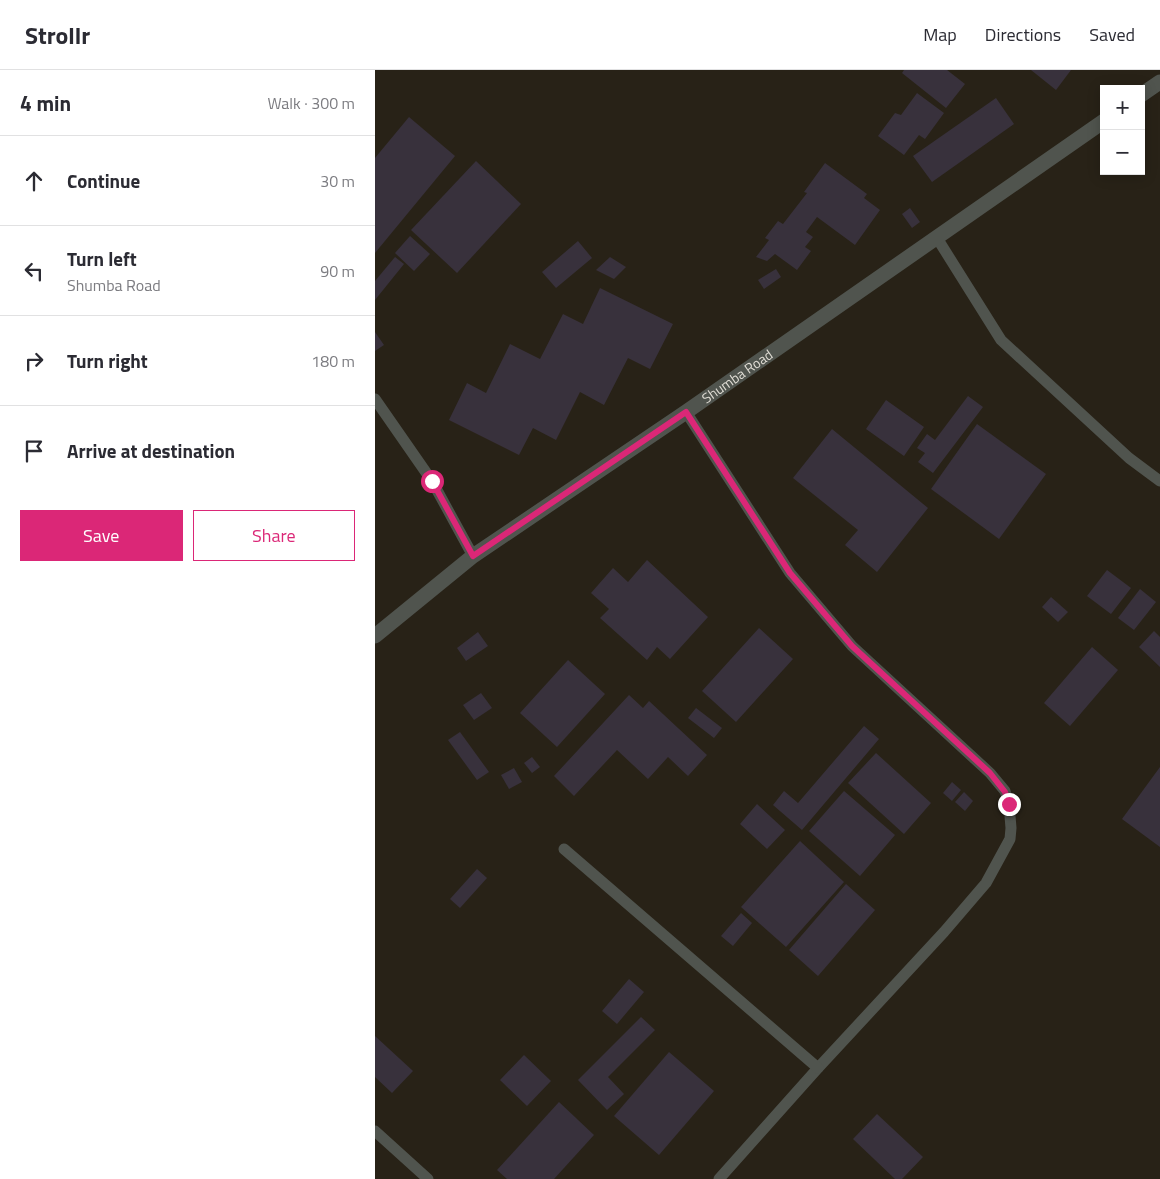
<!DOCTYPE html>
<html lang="en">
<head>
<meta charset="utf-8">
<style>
  :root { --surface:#fff; --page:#f2f2f3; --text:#2b2b33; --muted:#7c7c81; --line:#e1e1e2; --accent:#db2777 }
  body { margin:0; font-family:"Titillium Web",sans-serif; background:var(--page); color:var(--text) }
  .controls { position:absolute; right:15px; top:15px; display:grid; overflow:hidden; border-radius:0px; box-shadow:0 2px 12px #0003 }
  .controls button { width:45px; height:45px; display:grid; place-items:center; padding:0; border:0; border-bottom:1px solid var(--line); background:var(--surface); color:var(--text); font:25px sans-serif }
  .stop { position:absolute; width:15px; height:15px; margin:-11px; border:4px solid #db2777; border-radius:50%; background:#fff }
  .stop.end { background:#db2777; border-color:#fff; box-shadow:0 1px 5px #0008 }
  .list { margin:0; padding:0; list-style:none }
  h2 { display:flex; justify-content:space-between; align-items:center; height:65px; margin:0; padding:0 20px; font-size:21px }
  h2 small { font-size:16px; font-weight:400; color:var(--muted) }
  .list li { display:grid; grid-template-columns:32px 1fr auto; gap:15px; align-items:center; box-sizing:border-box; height:90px; padding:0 20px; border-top:1px solid var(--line) }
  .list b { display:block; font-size:19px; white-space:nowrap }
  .list p { margin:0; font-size:16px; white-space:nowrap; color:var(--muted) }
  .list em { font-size:16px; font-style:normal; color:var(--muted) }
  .actions { display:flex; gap:10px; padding:15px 20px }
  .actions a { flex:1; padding:11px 0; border:1px solid var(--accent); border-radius:0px; text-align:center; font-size:18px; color:var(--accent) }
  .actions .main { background:var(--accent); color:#fff }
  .icon { flex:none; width:28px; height:28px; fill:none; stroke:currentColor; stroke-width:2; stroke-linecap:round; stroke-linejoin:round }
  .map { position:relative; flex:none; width:785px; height:1109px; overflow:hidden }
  header { display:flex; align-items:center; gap:30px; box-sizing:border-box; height:70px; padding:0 25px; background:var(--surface); border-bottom:1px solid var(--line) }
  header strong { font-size:24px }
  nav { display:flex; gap:28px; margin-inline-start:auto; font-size:18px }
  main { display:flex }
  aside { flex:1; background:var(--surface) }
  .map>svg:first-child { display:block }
  .building { fill:#38313c }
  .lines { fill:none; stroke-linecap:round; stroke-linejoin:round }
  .lane { stroke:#50544e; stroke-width:11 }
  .street { stroke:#50544e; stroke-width:15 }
  .route { stroke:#db2777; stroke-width:6 }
  .labels { text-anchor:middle; stroke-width:4; stroke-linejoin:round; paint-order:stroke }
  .street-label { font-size:14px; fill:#dfdcd4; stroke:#1e190d }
</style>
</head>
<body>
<header>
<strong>Strollr</strong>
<nav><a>Map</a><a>Directions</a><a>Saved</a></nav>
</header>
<main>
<aside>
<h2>4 min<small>Walk · 300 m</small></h2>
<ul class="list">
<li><svg class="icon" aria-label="ahead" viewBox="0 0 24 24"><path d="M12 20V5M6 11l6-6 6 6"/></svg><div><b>Continue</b></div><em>30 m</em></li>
<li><svg class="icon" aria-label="left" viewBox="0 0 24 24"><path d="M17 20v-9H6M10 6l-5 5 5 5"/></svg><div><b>Turn left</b><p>Shumba Road</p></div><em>90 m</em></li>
<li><svg class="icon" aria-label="right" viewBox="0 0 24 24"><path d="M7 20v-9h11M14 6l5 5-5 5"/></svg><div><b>Turn right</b></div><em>180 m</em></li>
<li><svg class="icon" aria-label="arrive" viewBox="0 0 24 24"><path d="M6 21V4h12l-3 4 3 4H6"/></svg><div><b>Arrive at destination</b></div></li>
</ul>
<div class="actions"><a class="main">Save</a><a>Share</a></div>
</aside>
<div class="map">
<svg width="785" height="1109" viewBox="0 0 785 1109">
  <rect width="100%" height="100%" fill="#282217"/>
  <g class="building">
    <polygon points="529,0 572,0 590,14 571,38 527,3"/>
    <polygon points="656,0 696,0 681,20"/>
    <polygon points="542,23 569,43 550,69 544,65 529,85 503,66 520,43 526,45"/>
    <polygon points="621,28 639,54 557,112 538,86"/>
    <polygon points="34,47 80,86 0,183 0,88"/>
    <polygon points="101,91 146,134 82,203 36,160"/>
    <polygon points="450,93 492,124 489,128 505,140 480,175 442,147 431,162 438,167 430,177 436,181 422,200 400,184 392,191 381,187 394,170 390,168 403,151 408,154 432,123 429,122"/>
    <polygon points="535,138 545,152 537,158 527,144"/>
    <polygon points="35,166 55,184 39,201 20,183"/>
    <polygon points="203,171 217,188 181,218 167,202"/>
    <polygon points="20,187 29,194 0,230 0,211"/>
    <polygon points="235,187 251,197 239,209 221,200"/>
    <polygon points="401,199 406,207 389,219 383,210"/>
    <polygon points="225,218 298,254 275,299 253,288 229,335 205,322 181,370 158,358 144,385 74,350 92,313 111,323 135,274 165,289 188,244 208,254"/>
    <polygon points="0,262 9,275 0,281"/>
    <polygon points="593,326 608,337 558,403 543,392 550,383 542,378 552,364 560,370"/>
    <polygon points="511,330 549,357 529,386 491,359"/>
    <polygon points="602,354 671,404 624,469 556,419"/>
    <polygon points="457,359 553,438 502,502 470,475 483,460 418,408"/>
    <polygon points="272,490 333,547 295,589 282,577 272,590 225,548 234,539 216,523 238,498 253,512"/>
    <polygon points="732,500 756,518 736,544 712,526"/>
    <polygon points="765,519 781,532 759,560 743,548"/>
    <polygon points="676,527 693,542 683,552 667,537"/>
    <polygon points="384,558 418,589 361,652 327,621"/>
    <polygon points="779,561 785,567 785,597 764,577"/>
    <polygon points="103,562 113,576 91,591 82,578"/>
    <polygon points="717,577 743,600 695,656 669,633"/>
    <polygon points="193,590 230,624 182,677 145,643"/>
    <polygon points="106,623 117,638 99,650 88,635"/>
    <polygon points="254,625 268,638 274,631 332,685 313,706 293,687 273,709 242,680 199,726 179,706"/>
    <polygon points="321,638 347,658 339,668 313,648"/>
    <polygon points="489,656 504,669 427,760 398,735 409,721 423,733"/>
    <polygon points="85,662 114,702 102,710 73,670"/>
    <polygon points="501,683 556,733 529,764 473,713"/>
    <polygon points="157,687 165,697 157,703 149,693"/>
    <polygon points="785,697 785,777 747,749"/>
    <polygon points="139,698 147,712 134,719 126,705"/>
    <polygon points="577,712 586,720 577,731 568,723"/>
    <polygon points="469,721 520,765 485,806 434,761"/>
    <polygon points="589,722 598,731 590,741 580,732"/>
    <polygon points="382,734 410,760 392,779 365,754"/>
    <polygon points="425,771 469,812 411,877 366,837"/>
    <polygon points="102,799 112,808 85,838 75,829"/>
    <polygon points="471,814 500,840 443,906 414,880"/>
    <polygon points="366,843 377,853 358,876 346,866"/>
    <polygon points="254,909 269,922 242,954 227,941"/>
    <polygon points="266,947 280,960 233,1007 249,1024 232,1040 203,1010"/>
    <polygon points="0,966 38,1001 17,1023 0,1007"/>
    <polygon points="294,982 339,1021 284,1085 239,1046"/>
    <polygon points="149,985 176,1011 152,1036 125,1010"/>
    <polygon points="184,1032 219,1065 179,1109 132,1109 122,1100"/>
    <polygon points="502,1044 548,1087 527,1109 520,1109 478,1069"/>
  </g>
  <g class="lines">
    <g class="lane">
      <polyline points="562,168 626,270 754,388 785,411"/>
      <polyline points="0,329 57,411 98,486"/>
      <polyline points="311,342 415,503 477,576 615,703 630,721 634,734 636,758 635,769 611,813 569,862 443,998 344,1109"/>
      <polyline points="189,779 443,998"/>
      <polyline points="0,1061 53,1109"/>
    </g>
    <g class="street">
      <polyline points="766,25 785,12"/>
      <path id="s1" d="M0 566 98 486 311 342 729 51"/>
    </g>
  </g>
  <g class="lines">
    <polyline class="route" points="57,411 98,486 311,342 415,503 477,576 615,703 630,722 634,734"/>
  </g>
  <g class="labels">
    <g class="street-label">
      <text dy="5" stroke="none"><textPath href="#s1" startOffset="446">Shumba Road</textPath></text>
    </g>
  </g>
</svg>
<div class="controls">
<button>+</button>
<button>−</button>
</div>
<div class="stop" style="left:57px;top:411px"></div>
<div class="stop end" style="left:634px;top:734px"></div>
</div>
</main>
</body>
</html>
